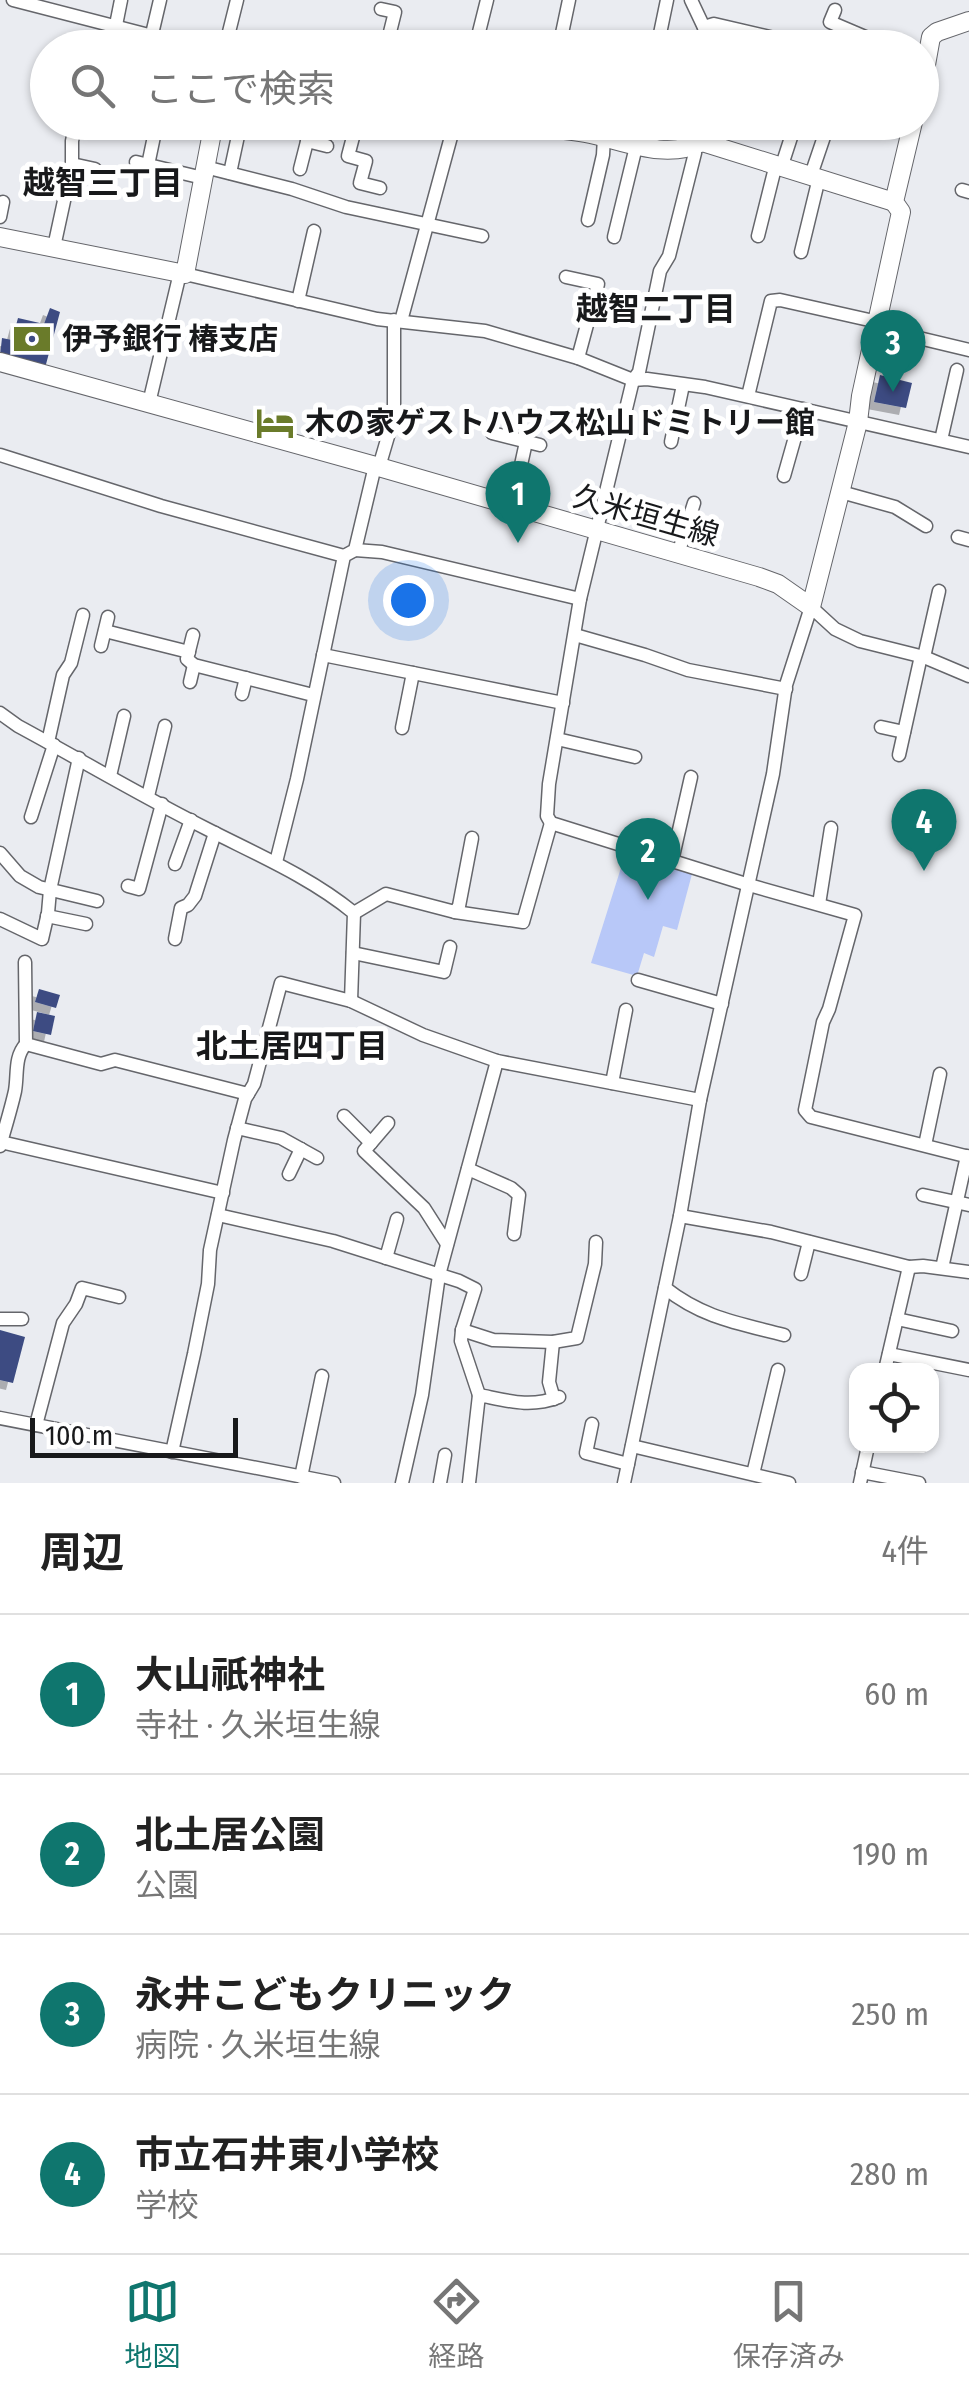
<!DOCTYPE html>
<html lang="ja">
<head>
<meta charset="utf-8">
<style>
  :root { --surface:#fff; --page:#f2f2f2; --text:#222; --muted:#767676; --line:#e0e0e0; --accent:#0f766e }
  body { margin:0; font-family:"Fira Sans Condensed","Noto Sans JP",sans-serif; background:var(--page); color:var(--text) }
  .controls { position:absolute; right:30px; bottom:30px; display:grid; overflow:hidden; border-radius:20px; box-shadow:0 2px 8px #0004 }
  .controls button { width:90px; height:90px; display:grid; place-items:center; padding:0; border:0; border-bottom:2px solid var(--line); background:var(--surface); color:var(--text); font:50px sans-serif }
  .scale { position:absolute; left:30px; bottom:25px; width:208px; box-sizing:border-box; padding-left:10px; border:5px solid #18191b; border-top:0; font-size:28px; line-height:35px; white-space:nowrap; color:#18191b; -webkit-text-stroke:8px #fff; paint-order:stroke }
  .you { position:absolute; left:408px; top:600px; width:35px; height:35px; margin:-25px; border:8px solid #fff; border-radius:50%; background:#1a73e8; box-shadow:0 0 0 15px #1a73e833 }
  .badge { display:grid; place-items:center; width:65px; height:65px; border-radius:50%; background:var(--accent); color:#fff; font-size:32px; font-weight:700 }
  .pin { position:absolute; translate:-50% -82px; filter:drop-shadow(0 2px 5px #0008) }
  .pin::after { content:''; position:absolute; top:52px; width:35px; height:30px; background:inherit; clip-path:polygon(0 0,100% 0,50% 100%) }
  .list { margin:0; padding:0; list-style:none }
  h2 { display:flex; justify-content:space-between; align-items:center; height:130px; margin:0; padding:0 40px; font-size:42px }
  h2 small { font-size:32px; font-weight:400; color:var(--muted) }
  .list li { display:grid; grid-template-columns:65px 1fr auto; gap:30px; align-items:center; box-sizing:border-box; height:160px; padding:0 40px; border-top:2px solid var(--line) }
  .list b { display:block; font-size:38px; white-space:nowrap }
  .list p { margin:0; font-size:32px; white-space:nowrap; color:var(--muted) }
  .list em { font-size:32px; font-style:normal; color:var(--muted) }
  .icon { flex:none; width:55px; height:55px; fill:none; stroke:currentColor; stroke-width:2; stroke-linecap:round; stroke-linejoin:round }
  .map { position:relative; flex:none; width:969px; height:1483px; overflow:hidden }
  .search { position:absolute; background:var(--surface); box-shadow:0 2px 8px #0004; left:30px; right:30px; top:30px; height:110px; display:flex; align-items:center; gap:25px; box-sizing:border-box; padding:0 35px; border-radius:55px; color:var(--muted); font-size:38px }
  .sheet { height:770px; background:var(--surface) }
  nav { display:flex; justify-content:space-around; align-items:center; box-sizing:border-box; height:140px; border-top:2px solid var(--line); background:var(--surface); font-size:28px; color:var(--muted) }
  nav a { display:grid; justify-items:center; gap:5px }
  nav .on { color:var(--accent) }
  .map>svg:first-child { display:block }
  .green { fill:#b8c8f8 }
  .building { fill:#3c4c82; filter:url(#shadow) }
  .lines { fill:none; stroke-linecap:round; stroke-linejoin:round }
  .street-casing { stroke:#65666b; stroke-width:15 }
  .secondary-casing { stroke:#65666b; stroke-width:20 }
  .street { stroke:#fff; stroke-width:12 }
  .secondary { stroke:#fff; stroke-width:18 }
  .labels { text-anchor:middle; stroke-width:10; stroke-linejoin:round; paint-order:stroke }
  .poi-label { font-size:30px; font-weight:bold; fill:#18191b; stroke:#fff; text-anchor:start }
  .street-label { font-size:30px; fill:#18191b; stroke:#fff }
  .neighbourhood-label { font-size:32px; font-weight:bold; fill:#18191b; stroke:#fff }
</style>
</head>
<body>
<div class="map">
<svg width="969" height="1483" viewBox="0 0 969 1483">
  <defs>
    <filter id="shadow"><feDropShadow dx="-7" dy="7" stdDeviation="0" flood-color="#0004"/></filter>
  </defs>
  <rect width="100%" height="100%" fill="#eaecf1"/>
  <polygon class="green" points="625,855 692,874 677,930 663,926 654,957 644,953 637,976 591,963"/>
  <g class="building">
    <polygon points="50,308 60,312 45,368 0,356 2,338 12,340 18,318 44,324"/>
    <polygon points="880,375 912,383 906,408 874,402"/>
    <polygon points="39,989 60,995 56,1008 35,1002"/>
    <polygon points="37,1012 55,1016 51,1035 33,1031"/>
    <polygon points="0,1330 25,1337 13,1383 0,1380"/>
  </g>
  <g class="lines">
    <g class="street-casing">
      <g id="street">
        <polyline points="13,0 199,48"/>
        <polyline points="691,0 709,38 709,48"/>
        <polyline points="381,9 395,12 386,48"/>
        <polyline points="835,10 830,22 891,48"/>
        <polyline points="116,25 121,0"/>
        <polyline points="704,27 714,24 817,48"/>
        <polyline points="152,34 160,0"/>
        <polyline points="561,38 569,0"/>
        <polyline points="225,48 237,0"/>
        <polyline points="475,48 487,0"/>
        <polyline points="657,48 667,0"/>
        <polyline points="39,89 48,91"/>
        <polyline points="357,122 348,156 366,161 360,183 380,188"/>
        <polyline points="701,122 702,142"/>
        <polyline points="307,141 327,146"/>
        <polyline points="136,162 203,178"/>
        <polyline points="72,164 95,169"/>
        <polyline points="148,165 157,122"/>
        <polyline points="782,165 796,122"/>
        <polyline points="205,167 292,189 346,207 482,236"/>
        <polyline points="300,169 312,122"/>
        <polyline points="230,173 241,122"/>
        <polyline points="811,175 829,122"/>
        <polyline points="962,190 969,192"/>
        <polyline points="0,217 3,202"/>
        <polyline points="588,220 603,155 604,137"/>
        <polyline points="758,236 776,164"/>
        <polyline points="614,237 642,122"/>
        <polyline points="54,247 72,164 72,141 76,122"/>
        <polyline points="801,252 819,178"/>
        <polyline points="185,274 377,319 485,331 578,358 633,380 647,379 705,387 969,447"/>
        <polyline points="566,277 598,284 578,358"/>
        <polyline points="298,301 314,231"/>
        <polyline points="401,321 455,122"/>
        <polyline points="877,328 969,350"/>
        <polyline points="748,396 771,301 780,300 878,322"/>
        <polyline points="149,403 180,273"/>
        <polyline points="492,433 540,445"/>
        <polyline points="941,440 957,370"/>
        <polyline points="671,442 683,385"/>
        <polyline points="0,455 161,506 344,556"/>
        <polyline points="379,467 394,416 394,320"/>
        <polyline points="784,476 803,409"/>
        <polyline points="841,492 895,507 926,526"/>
        <polyline points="512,506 526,442"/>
        <polyline points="958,537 969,540"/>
        <polyline points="355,550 382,552 580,599 633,380 639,372 660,271 669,256 695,153 691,147"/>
        <polyline points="678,554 694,503"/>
        <polyline points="580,599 549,784 547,816 551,823 749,885 855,915 829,1009 823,1022 805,1110 811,1117 969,1157"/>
        <polyline points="105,631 189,652"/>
        <polyline points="193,635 187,659 194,665 313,695"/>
        <polyline points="575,635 645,655 688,670 786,689"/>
        <polyline points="101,646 108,617"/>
        <polyline points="323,655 563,703"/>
        <polyline points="924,657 939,591"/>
        <polyline points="190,682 194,665"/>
        <polyline points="242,694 246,678"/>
        <path d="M0 713 18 726C81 760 143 797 207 829 258 855 310 877 354 913L351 1001"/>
        <polyline points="881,727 904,732"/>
        <polyline points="402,728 413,673"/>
        <polyline points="557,739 635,757"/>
        <polyline points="48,742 63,675 71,663 83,615"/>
        <polyline points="899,755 921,656"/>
        <polyline points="110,776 124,716"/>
        <polyline points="148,796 165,726"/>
        <polyline points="31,817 54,745"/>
        <polyline points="0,853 20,876 39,887 97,901"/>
        <polyline points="672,861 691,777"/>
        <polyline points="276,862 297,779 344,556 355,550 375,466"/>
        <polyline points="175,864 191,820"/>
        <polyline points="128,886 139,889 162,804"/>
        <polyline points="819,904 831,828"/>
        <polyline points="455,912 459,906 472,838"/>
        <polyline points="354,913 386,894 455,912 523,922 551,823"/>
        <polyline points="47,916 86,924"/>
        <polyline points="0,919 42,939 48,913 50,890 79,758"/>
        <polyline points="175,939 181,908 188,905 195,896 215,833"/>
        <polyline points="353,953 444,972 450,947"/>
        <polyline points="25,962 26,1044 101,1064 115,1060 248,1094"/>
        <polyline points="638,980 722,1004"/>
        <polyline points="612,1083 626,1010"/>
        <polyline points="344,1116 371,1143"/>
        <polyline points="388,1123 364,1151 424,1208 447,1244"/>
        <polyline points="237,1128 281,1138 317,1158"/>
        <polyline points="1,1142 223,1193"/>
        <polyline points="925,1145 940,1074"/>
        <path d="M0 1146C5 1128 11 1109 15 1091 18 1074 14 1057 26 1044"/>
        <polyline points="468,1169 511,1188 519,1195 514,1234"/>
        <polyline points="289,1174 301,1149"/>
        <polyline points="923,1195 969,1205"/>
        <polyline points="218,1215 333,1241 459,1281 475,1289 462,1330 461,1341 479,1395"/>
        <polyline points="680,1216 771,1232 909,1267 923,1266 969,1272"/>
        <polyline points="386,1258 397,1219"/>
        <polyline points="942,1268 967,1156"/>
        <polyline points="801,1274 809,1242"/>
        <path d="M665 1288C703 1318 738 1323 784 1335"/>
        <polyline points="0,1319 22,1319"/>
        <polyline points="897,1319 952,1331"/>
        <polyline points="462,1330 493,1340 553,1342 577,1338 595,1264 596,1242"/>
        <polyline points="553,1342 549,1382 554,1399"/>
        <polyline points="889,1354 969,1370"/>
        <polyline points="885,1370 909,1267"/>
        <polyline points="0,1418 334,1483"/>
        <polyline points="592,1424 586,1453 628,1464"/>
        <polyline points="36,1425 63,1323 76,1304 82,1288 119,1297"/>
        <polyline points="632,1446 789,1483"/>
        <polyline points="172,1452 194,1354 208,1284 210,1250 234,1140 245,1099 254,1084 281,983 351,1001 423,1035 497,1061 700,1100"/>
        <polyline points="862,1472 919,1483"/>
        <polyline points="753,1474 778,1370"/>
        <polyline points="301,1477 322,1376"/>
        <polyline points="402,1483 422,1395 439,1275 497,1061"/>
        <polyline points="440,1483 445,1455"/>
        <path d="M469 1483 479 1395C509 1401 530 1408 559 1397"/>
        <polyline points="624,1483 680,1216 700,1100 773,774 786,685 811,607 835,629 860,641 924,657 969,676"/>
        <polyline points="860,1483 868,1446"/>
      </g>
    </g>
    <g class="secondary-casing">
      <g id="secondary">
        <polyline points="922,87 931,37 937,32 969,21"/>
        <path d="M497 122C527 126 556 128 585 133 623 140 665 161 702 142L894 202"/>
        <polyline points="0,237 185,274 214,122"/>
        <polyline points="0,362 379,467 759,577 778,584 811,607 858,422 861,396 901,212 894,202 913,122"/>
      </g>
    </g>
    <use href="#street" class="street"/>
    <use href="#secondary" class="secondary"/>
  </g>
  <defs>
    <g id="bank-bare" transform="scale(3)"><path d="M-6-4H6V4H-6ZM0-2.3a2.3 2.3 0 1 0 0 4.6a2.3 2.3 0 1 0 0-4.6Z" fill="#6a7b2a" stroke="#fff" stroke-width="2.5" paint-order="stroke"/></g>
    <g id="hotel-bare" transform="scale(3)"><path d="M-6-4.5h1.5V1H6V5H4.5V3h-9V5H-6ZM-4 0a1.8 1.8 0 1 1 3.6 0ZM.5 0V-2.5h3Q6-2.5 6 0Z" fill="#6a7b2a" stroke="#fff" stroke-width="2.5" paint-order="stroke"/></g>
  </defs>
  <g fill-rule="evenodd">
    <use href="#bank-bare" x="32" y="339"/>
    <use href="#hotel-bare" x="275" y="423"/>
  </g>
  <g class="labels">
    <g class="poi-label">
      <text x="62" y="349">伊予銀行 椿支店</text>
      <text x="305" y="433">木の家ゲストハウス松山ドミトリー館</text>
    </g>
    <g class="street-label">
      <text transform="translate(646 516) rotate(16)" y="10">久米垣生線</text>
    </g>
    <g class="neighbourhood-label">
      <text x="103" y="194">越智三丁目</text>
      <text x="656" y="320">越智二丁目</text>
      <text x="292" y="1057">北土居四丁目</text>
    </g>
  </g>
</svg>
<div class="controls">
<button><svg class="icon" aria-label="locate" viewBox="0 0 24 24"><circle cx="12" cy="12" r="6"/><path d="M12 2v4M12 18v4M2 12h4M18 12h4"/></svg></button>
</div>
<div class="scale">100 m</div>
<div class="you"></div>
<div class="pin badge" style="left:518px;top:543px">1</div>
<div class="pin badge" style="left:648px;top:900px">2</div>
<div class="pin badge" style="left:893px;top:392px">3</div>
<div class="pin badge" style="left:924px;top:871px">4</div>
<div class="search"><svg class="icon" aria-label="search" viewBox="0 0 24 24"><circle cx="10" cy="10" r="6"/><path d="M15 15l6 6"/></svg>ここで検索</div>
</div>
<section class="sheet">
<h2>周辺<small>4件</small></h2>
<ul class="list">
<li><span class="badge">1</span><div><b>大山祇神社</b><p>寺社 · 久米垣生線</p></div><em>60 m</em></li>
<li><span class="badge">2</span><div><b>北土居公園</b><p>公園</p></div><em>190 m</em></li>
<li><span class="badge">3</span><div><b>永井こどもクリニック</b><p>病院 · 久米垣生線</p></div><em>250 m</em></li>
<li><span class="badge">4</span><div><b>市立石井東小学校</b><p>学校</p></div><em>280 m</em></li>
</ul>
</section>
<nav>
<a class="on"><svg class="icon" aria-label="map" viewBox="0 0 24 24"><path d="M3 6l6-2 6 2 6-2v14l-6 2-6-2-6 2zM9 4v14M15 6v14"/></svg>地図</a>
<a><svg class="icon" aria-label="directions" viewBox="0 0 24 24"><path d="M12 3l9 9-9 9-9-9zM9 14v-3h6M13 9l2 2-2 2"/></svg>経路</a>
<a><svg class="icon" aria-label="saved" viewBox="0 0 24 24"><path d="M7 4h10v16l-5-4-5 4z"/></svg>保存済み</a>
</nav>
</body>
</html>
